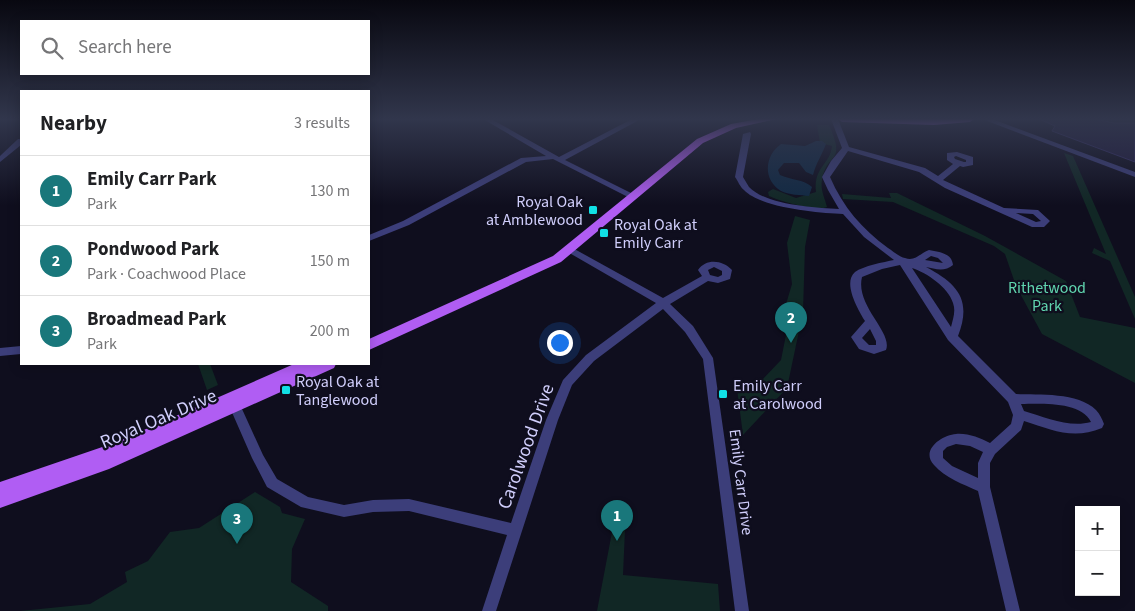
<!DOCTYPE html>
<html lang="en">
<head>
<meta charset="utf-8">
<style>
  :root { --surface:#fff; --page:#f2f2f2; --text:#202124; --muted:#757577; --line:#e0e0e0; --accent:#19777b }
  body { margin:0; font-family:"Source Sans 3",sans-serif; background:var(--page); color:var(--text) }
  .controls { position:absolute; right:15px; bottom:15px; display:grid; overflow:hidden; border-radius:0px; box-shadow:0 2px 12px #0003 }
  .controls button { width:45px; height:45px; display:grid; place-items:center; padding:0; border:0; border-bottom:1px solid var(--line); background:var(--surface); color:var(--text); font:25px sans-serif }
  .you { position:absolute; left:559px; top:342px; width:18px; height:18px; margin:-12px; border:4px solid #fff; border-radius:50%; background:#1a73e8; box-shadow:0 0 0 8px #1a73e833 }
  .badge { display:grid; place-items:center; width:32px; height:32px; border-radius:50%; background:var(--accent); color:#fff; font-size:16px; font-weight:700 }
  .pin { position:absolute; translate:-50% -41px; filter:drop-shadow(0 1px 2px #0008) }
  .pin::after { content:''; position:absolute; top:26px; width:18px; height:15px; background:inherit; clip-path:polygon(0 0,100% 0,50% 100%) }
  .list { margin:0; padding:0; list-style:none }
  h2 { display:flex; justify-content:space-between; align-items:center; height:65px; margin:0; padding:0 20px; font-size:21px }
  h2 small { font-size:16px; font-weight:400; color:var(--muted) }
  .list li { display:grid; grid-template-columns:32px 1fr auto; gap:15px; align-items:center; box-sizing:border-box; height:70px; padding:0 20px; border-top:1px solid var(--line) }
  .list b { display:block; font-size:19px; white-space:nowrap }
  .list p { margin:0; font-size:16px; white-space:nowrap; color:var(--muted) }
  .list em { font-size:16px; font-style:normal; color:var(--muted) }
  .icon { flex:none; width:28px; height:28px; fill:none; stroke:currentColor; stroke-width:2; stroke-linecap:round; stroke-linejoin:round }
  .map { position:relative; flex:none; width:1135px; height:611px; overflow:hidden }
  .search { position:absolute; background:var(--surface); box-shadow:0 2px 12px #0003; left:20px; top:20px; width:350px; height:55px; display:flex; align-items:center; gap:12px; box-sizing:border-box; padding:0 18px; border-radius:0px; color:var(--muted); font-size:19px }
  .panel { position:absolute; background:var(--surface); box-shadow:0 2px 12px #0003; left:20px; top:90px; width:350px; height:275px; border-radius:0px }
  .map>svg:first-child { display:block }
  .green { fill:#112725 }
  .water { fill:#112943 }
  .building { fill:#201b3e; stroke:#362f68 }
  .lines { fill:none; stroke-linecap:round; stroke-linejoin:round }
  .minor { fill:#3c3e7a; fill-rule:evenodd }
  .major { fill:#b05df3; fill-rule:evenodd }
  .poi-dot { fill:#11e0e5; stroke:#0f0e1e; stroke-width:2 }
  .labels { text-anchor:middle; stroke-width:4.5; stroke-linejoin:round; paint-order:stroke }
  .poi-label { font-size:16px; fill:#d0cefb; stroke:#0f0e1e; text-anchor:start }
  .park-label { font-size:16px; fill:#60d5af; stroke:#0f0e1e }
  .street-label { font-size:16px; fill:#d0cefb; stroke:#0f0e1e }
  .near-street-label { font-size:19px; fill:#d0cefb; stroke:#0f0e1e }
</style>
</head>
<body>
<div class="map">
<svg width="1135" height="611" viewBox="0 0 1135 611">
  <rect width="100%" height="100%" fill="#0f0e1e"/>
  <g class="green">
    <path d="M817 125H829C847 165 827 151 822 180 820 190 825 198 827 207 816 212 780 201 769 196L768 192 773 189 796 198 816 192C813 167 830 165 832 146L820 143Z"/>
    <polygon points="1064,153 1073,156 1135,297 1135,319 1110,261 1092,253 1094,248 1106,254"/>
    <polygon points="889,193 897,193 985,236 1066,281 1080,317 1135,328 1135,383 1042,334 1016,286 1005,254 994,246 893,202 843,199 842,194 891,198"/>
    <polygon points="795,216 810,220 805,247 803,312 787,388 743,435 736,381 761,381 781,360 788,325 781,321 792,284 787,243"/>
    <polygon points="198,364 210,364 218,385 207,390"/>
    <polygon points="255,492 280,507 282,513 305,519 292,549 291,582 328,606 328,611 20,611 90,604 127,582 125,572 148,561 170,532 199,528"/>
    <polygon points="617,506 626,507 623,575 718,584 720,611 597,611"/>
  </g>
  <path class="water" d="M816 141H822L826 144C822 155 816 163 813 175L806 172 799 163H784L778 170 780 175C790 180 804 179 812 187L809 196C801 195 788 195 781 191 763 180 764 156 781 144L805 146Z"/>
  <polygon class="building" points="1039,119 1095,119 1114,123 1135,123 1135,162 1052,131 1055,126"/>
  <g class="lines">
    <g class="minor">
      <polygon points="483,119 491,119 559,157 632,119 641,119 565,160 637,196 636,198 630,198 553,159 526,162 409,225 369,241 369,235 403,221 521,158 546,156"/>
      <path d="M831 119H838L849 147 925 168 938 176 953 164 947 160V153L957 152 973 157V165L963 167 960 166 943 180 1004 208 1038 210 1050 221 1044 227H1032L945 188 919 172 848 151 830 177C843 207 862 229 888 248 893 251 899 257 905 258 915 262 920 253 929 250 939 252 952 253 953 265 945 272 935 269 926 267 958 284 972 300 958 336L1016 394C1039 395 1078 392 1096 410 1100 414 1102 419 1104 424L1102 428C1073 440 1052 430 1024 421L1021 430 995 454 990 463V487L1020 611H1006L978 491C963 484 945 478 934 465 920 450 942 435 956 434 968 433 980 438 990 443L1011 424 1013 415 1008 402 948 340 900 265 882 269 862 277C855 306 893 332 886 350L874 354 859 349 851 337 865 321C859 311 842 283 855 272 863 266 884 262 894 260L864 237 843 214C818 213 761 208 744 190 740 187 738 181 735 177L743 134 750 132 751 134 743 177C745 180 747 184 749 187 766 205 815 208 839 209L828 190 822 177 831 161 842 148ZM956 156 966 160V162H964L955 159 954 157ZM1016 213 1033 214 1041 221 1036 222ZM931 256 938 258 943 263 925 260ZM912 268C927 273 948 287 953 303 956 311 953 319 951 327ZM870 329 876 341V345H869L862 338ZM1021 404C1040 404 1081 401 1091 422 1069 428 1045 417 1024 411ZM956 444 970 446 983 452 978 463V478L952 466 943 458V451L947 447Z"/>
      <polygon points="982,119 992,119 1135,172 1135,177"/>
      <polygon points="18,139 21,139 21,145 0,162 0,156"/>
      <path d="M569 246 663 298 702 276 698 270C706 258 723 260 732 270L730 279 718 283 708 281 670 304 693 326 713 358 749 611H735L703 359 685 332 663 309 594 361 572 385 558 420 496 611H482L507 535 409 511 373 512 344 517 301 507 267 487 252 458 227 401 229 398 233 396 237 398 263 455 277 479 308 497 344 505 373 500 409 499 511 523 546 420 563 380 586 355 656 303 566 251 564 249 566 247ZM714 267 722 271V275L718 277 710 275 708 270Z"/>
      <polygon points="21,346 21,354 0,356 0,348"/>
    </g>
    <g class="major">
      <polygon points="758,119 777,119 736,128 703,143 561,262 369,350 369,339 553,256 697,139 731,124"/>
      <polygon points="838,119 974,119 970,122 934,125 842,122"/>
      <polygon points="294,364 336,364 334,368 109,469 0,508 0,482 114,443"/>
    </g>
  </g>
  <linearGradient id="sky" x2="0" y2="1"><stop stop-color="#080810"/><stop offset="0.58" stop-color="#31364c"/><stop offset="1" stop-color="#31364c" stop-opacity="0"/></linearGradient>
  <rect width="1135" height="205" fill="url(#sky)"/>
  <g class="poi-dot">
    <rect x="588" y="205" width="10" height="10" rx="2.5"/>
    <rect x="599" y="228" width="10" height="10" rx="2.5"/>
    <rect x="281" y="385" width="10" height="10" rx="2.5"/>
    <rect x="718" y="389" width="10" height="10" rx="2.5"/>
  </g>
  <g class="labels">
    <g class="poi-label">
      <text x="583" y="207" text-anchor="end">Royal Oak<tspan x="583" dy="18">at Amblewood</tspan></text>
      <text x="614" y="230">Royal Oak at<tspan x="614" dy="18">Emily Carr</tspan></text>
      <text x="296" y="387">Royal Oak at<tspan x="296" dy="18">Tanglewood</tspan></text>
      <text x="733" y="391">Emily Carr<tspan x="733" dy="18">at Carolwood</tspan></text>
    </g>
    <g class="park-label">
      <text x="1047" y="293">Rithetwood<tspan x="1047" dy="18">Park</tspan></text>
    </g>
    <g class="street-label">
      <text transform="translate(742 482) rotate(83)" y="6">Emily Carr Drive</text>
    </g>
    <g class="near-street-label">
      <text transform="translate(158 418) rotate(-23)" y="7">Royal Oak Drive</text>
      <text transform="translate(525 446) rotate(-70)" y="7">Carolwood Drive</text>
    </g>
  </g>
</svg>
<div class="controls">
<button>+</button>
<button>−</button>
</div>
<div class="you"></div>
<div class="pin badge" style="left:617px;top:541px">1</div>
<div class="pin badge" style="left:791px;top:343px">2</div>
<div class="pin badge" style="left:237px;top:544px">3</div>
<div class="search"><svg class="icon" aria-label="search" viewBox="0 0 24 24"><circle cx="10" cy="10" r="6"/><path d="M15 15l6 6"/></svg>Search here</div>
<section class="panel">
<h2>Nearby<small>3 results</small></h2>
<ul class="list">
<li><span class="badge">1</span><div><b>Emily Carr Park</b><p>Park</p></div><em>130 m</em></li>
<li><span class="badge">2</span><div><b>Pondwood Park</b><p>Park · Coachwood Place</p></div><em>150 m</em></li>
<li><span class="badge">3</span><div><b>Broadmead Park</b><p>Park</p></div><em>200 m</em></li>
</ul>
</section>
</div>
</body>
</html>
